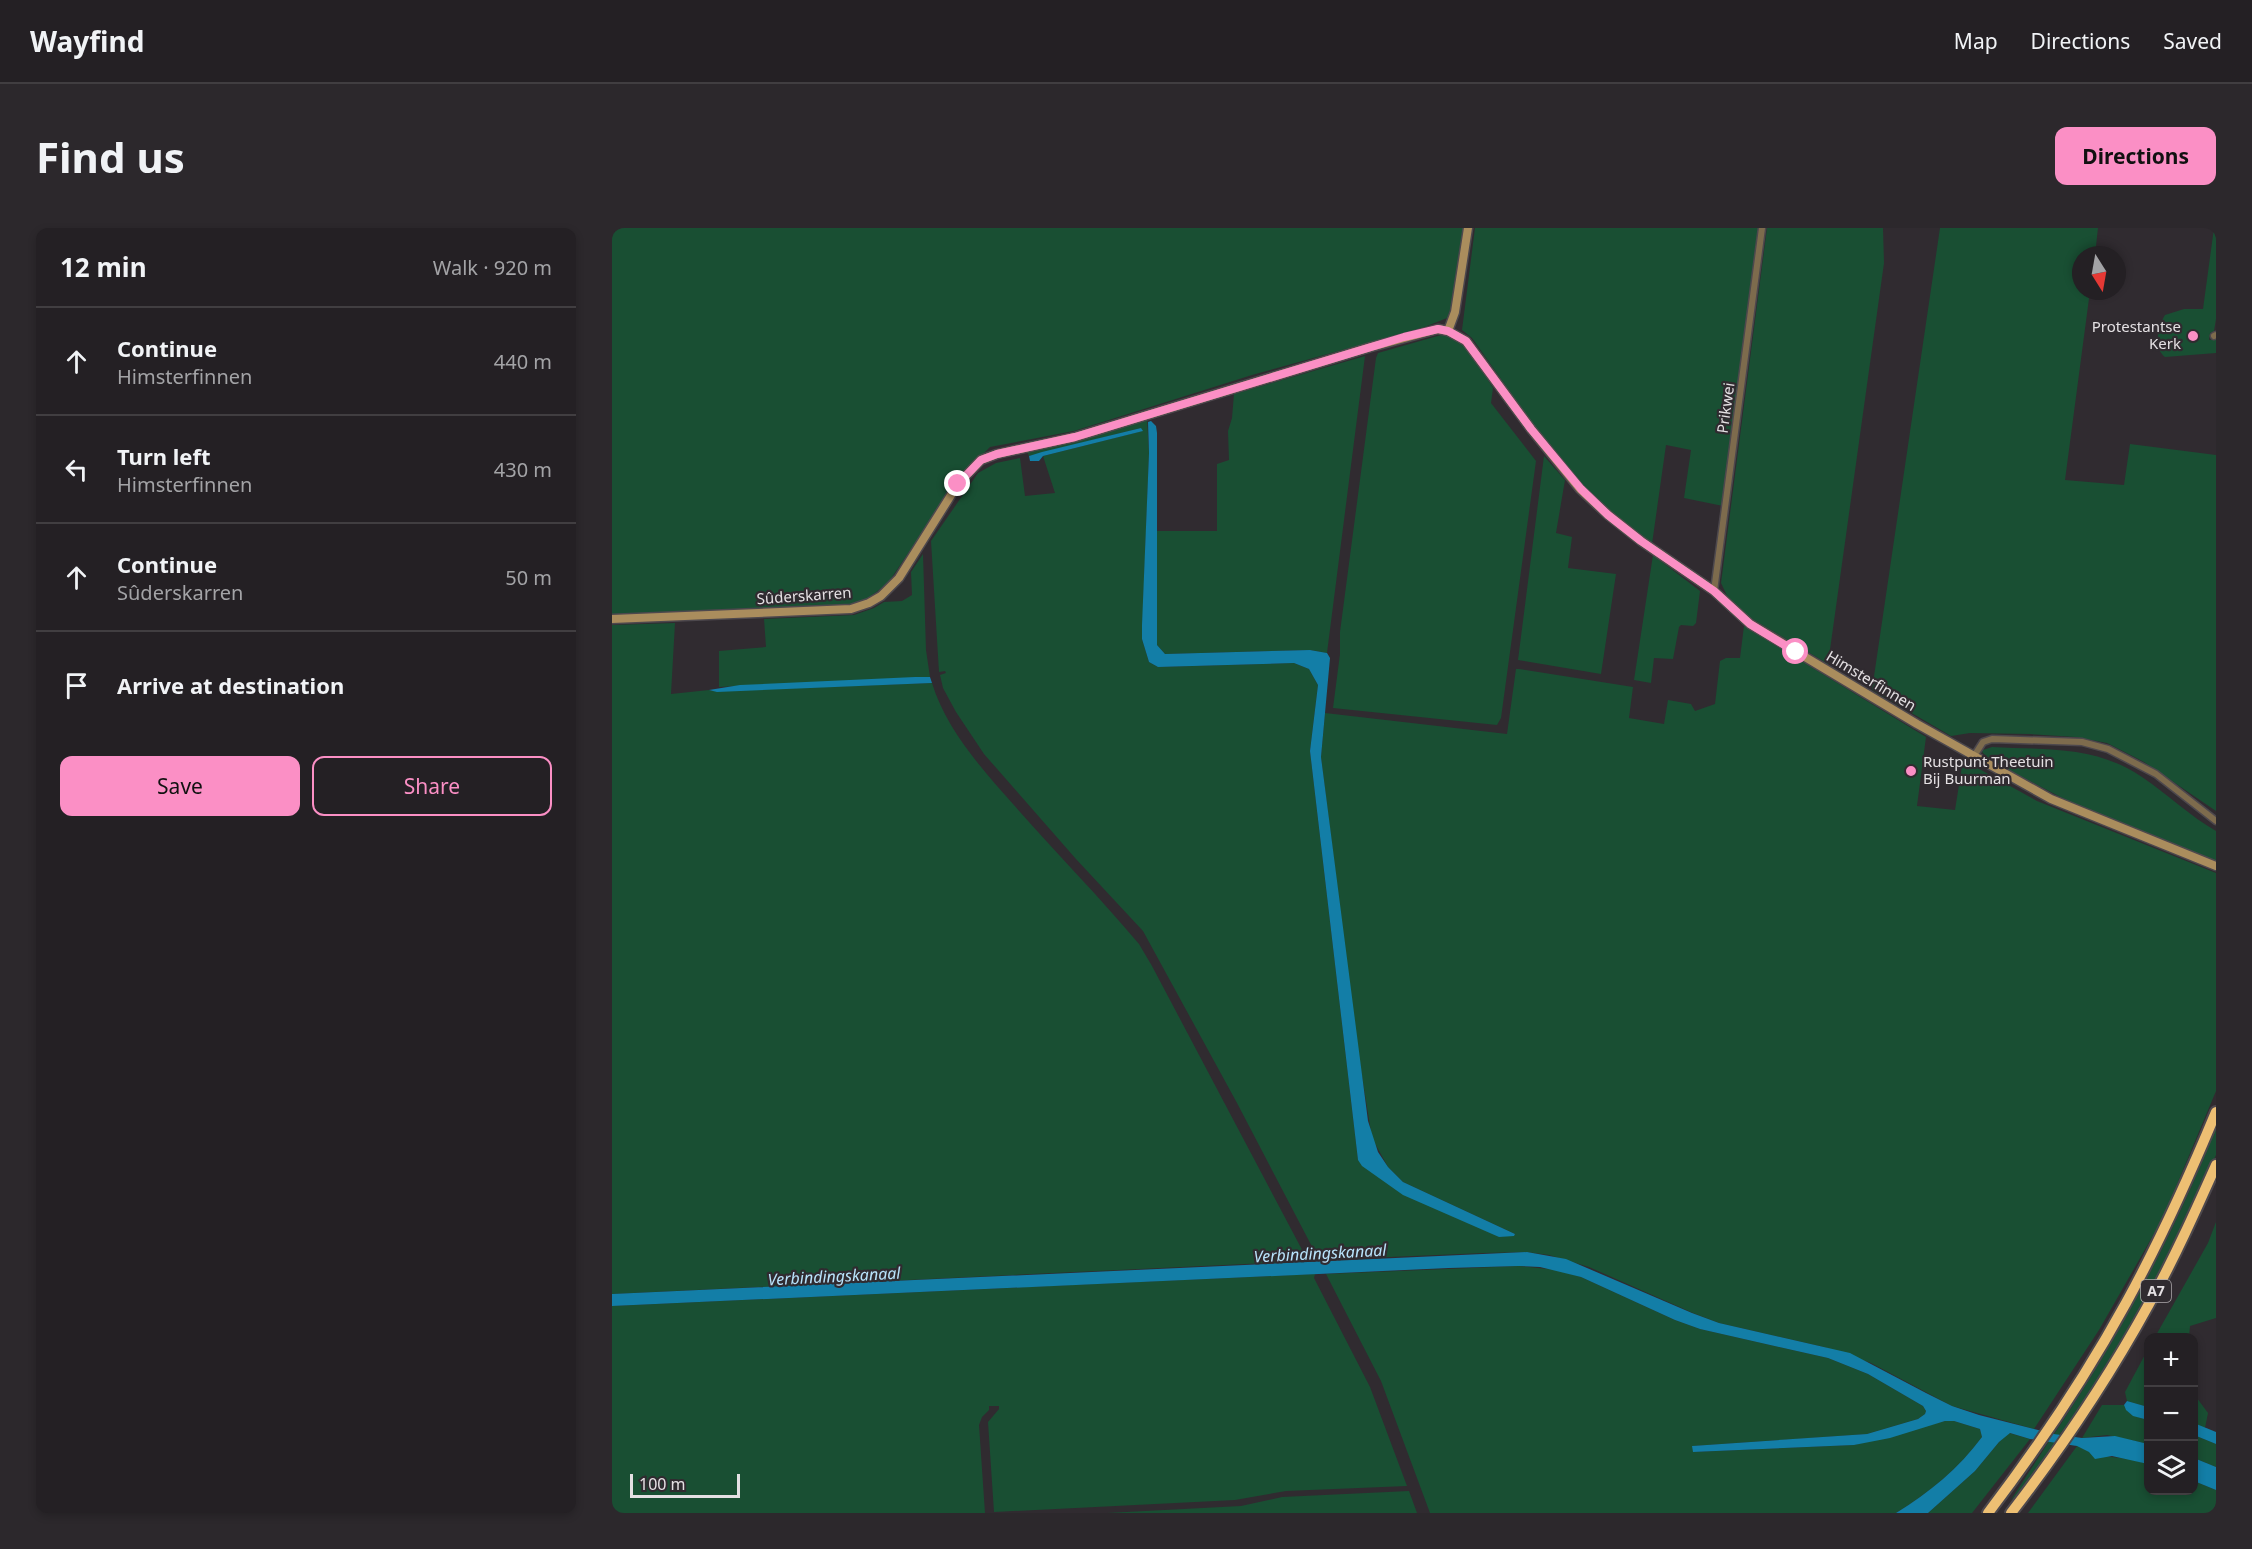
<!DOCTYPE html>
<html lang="en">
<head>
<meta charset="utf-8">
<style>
  :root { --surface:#242024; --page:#2c282c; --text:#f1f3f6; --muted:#a3a3a6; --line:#413e41; --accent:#fb8fc5 }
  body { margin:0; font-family:"Noto Sans",sans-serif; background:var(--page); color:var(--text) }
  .controls { position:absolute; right:18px; bottom:18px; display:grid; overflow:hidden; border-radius:12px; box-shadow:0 3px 9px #0003 }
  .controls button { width:54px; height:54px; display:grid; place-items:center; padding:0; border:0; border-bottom:2px solid var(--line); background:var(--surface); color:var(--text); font:30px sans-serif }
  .compass { position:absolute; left:1460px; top:18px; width:54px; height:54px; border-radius:50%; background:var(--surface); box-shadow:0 3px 9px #0003; rotate:169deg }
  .scale { position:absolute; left:18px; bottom:15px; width:110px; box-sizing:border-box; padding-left:6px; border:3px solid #e4e0e3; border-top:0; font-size:16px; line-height:21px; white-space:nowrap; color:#e4e0e3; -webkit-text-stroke:4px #302b30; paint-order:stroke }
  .stop { position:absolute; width:18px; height:18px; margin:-14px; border:4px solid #fb8fc5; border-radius:50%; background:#fff }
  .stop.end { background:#fb8fc5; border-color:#fff; box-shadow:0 2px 6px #0008 }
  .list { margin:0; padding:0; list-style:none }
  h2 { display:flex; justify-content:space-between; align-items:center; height:78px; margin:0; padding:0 24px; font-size:26px }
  h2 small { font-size:20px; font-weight:400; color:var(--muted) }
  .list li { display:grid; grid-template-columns:39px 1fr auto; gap:18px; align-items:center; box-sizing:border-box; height:108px; padding:0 24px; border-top:2px solid var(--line) }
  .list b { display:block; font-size:22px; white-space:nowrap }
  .list p { margin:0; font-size:20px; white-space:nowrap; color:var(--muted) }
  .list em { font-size:20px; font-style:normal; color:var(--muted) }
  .actions { display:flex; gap:12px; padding:18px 24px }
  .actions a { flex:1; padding:14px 0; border:2px solid var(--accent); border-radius:12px; text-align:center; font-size:21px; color:var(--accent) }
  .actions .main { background:var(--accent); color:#111 }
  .icon { flex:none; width:33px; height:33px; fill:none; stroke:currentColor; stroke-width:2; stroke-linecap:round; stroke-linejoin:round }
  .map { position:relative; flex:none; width:1604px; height:1285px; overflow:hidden; border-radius:12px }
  header { display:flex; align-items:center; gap:36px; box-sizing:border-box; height:84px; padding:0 30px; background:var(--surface); border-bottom:2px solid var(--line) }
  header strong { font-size:28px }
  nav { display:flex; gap:33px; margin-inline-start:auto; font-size:21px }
  .intro { display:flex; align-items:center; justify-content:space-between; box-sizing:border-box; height:144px; padding:0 36px }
  h1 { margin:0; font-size:42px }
  .button { padding:15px 27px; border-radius:12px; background:var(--accent); color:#111; font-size:21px; font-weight:700 }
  main { display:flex; gap:36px; padding:0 36px }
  aside { flex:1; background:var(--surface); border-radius:12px; box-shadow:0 3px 9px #0003 }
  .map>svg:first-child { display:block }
  .green { fill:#194f33 }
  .water { fill:#137ea7 }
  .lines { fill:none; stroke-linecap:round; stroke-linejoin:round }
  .street-casing { stroke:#4d484d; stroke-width:9 }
  .secondary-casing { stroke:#4d484d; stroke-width:11 }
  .highway-casing { stroke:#4d484d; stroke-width:14 }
  .street { stroke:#7d6b4d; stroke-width:6 }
  .secondary { stroke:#aa8d5d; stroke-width:8 }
  .highway { stroke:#edbf73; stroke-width:10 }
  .route { stroke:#fb8fc5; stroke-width:8 }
  .poi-dot { fill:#fb8fc5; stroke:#302b30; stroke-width:2 }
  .labels { text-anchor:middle; stroke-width:4.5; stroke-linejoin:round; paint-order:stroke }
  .shield { fill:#302b30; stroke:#aeaaad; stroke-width:1.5 }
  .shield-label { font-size:14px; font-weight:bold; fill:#e4e0e3 }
  .poi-label { font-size:15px; fill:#e4e0e3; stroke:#302b30; text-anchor:end }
  .street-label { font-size:15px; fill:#e4e0e3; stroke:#302b30 }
  .water-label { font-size:16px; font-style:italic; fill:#b9e4fc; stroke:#302b30 }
</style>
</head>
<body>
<header>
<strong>Wayfind</strong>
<nav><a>Map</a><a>Directions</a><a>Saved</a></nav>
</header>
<div class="intro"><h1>Find us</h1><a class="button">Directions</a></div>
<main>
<aside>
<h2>12 min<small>Walk · 920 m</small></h2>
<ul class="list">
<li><svg class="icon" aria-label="ahead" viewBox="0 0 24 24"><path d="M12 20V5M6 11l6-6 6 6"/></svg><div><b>Continue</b><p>Himsterfinnen</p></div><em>440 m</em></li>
<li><svg class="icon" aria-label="left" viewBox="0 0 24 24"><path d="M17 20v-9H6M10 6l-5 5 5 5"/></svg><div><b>Turn left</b><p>Himsterfinnen</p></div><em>430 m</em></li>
<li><svg class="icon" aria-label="ahead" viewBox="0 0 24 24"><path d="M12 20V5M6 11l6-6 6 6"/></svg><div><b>Continue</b><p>Sûderskarren</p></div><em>50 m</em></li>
<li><svg class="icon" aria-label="arrive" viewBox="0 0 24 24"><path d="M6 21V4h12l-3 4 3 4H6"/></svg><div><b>Arrive at destination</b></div></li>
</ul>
<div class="actions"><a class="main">Save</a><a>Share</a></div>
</aside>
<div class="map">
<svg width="1604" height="1285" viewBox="0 0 1604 1285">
  <rect width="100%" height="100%" fill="#302b30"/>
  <g class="green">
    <polygon points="0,0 852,0 841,75 835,90 810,100 640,147 462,203 378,219 348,249 276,355 250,375 234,378 0,388"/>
    <polygon points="863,0 1147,0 1111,278 1072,270 1079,222 1054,217 1040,316 994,281 965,252 934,215 860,110 850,102"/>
    <polygon points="1155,0 1271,0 1272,35 1216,436 1132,386 1117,372 1109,355"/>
    <polygon points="1328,0 1486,0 1483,27 1469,27 1469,63 1478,63 1453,252 1512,257 1518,216 1604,227 1604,583 1532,534 1495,515 1463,509 1418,506 1358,505 1339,508 1260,462"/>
    <path d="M1602 0H1604V91L1602 103 1598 105 1597 112 1604 111V125L1553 129C1541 120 1546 98 1553 87L1572 81H1591Z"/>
    <polygon points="829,107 840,109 852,115 859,124 881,160 879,175 924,233 889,490 885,497 721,480 728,426 728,404 764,130 766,125"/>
    <polygon points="753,128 715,425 698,422 553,426 545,417 543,412 545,303 605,303 605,236 617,232 616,203 620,190 622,166"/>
    <polygon points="535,190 537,225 530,411 537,434 546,439 682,435 697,441 706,457 698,523 746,932 887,1009 903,1006 791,954 776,939 760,910 745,817 709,529 713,485 895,506 904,441 907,441 1021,459 1017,490 1052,496 1056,472 1079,476 1083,483 1103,476 1108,433 1114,430 1128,430 1132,398 1314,509 1305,578 1343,582 1351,532 1425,573 1604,645 1604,863 1551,990 1487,1102 1422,1201 1340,1178 1259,1135 1212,1119 1107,1095 1081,1085 977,1039 937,1027 915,1024 872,1025 707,1032 625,875 531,703 464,631 372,526 344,484 331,460 328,447 334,445 333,443 327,444 319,313 366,245 384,235 408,230 413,268 443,265 431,228 530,203 529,200 417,228 415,224"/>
    <polygon points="932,228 953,252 944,305 960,309 956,340 1004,346 989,446 906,432"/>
    <polygon points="311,326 314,422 318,449 107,459 107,423 154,419 152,391 242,387 262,380 272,374 290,373 300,367 299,344"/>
    <polygon points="1041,327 1088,363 1084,395 1081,398 1069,397 1067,399 1061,431 1042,430 1039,455 1022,452"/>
    <path d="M63 395 59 466 97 462 101 463 320 455C334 501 369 540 401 576 442 623 487 668 527 716L540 738 696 1033 0 1066V397Z"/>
    <path d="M1380 519C1434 522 1483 517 1530 549 1555 566 1578 588 1604 603V633L1462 576 1379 533 1370 524 1371 522Z"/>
    <path d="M1604 900V927L1564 1016 1532 1075 1482 1160 1471 1177 1447 1207 1442 1206C1507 1109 1561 1008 1604 900Z"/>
    <polygon points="1604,994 1604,1090 1578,1098 1577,1109 1543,1109 1596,1015"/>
    <path d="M907 1038 945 1042 969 1049 1063 1092 1088 1101 1216 1130 1256 1146 1311 1178 1314 1183 1313 1186 1306 1191 1255 1206 1081 1218V1224L1242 1217 1333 1193H1342L1368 1201 1370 1209C1347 1240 1317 1265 1284 1285H818L769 1153 714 1046Z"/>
    <polygon points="703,1046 702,1050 758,1159 795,1258 674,1263 623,1272 382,1284 376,1194 387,1181 387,1178 377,1178 377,1182 370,1189 367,1197 373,1285 0,1285 0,1078"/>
    <polygon points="1536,1121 1536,1179 1515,1173 1513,1164"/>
    <polygon points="1582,1166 1596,1185 1593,1200 1582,1195"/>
    <path d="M1490 1177H1512C1516 1188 1526 1189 1536 1192V1216L1495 1207 1470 1210Z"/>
    <polygon points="1397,1205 1418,1211 1360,1285 1316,1285 1363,1243 1387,1214"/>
    <polygon points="1582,1207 1604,1216 1604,1239 1582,1230"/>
    <polygon points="1437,1213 1447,1215 1412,1261 1399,1272"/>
    <polygon points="1465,1218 1490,1228 1518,1231 1536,1236 1536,1262 1582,1262 1582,1253 1604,1262 1604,1285 1416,1285"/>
    <polygon points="797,1263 805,1285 495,1285 629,1278 670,1269"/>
  </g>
  <g class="water">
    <polygon points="539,193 544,198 545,205 545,417 553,426 698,422 715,425 718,430 709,529 756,893 766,924 776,939 791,954 903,1006 902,1008 887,1009 791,967 750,938 746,932 698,523 706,457 697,441 682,435 546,439 537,434 530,411 530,397 537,225 536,194"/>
    <polygon points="529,200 531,203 431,228 427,233 418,233 417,228 430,224"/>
    <polygon points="303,449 318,449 320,455 105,464 97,462 128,457"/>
    <path d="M915 1024 954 1031 1080 1085 1107 1095 1238 1125 1314 1165 1340 1178 1367 1187 1442 1206 1470 1210 1503 1208 1536 1216V1236L1500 1228 1483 1231 1477 1224 1465 1218 1418 1211 1398 1205 1387 1214 1363 1243 1316 1285H1284C1317 1265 1347 1240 1370 1209L1368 1201 1342 1193H1333L1278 1210 1242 1217 1081 1224 1080 1218 1255 1206 1306 1191 1313 1186 1314 1183 1311 1178 1256 1146 1216 1130 1088 1101 1063 1092 969 1049 928 1039 907 1038 837 1040 0 1078V1066Z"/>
    <polygon points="1515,1173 1536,1179 1536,1192 1521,1188 1514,1182 1512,1177"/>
    <polygon points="1582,1195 1604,1204 1604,1216 1582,1207"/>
    <polygon points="1582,1230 1604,1239 1604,1262 1582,1253"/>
  </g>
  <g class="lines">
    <g class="street-casing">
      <g id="street">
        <polyline points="1602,108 1604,107"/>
        <polyline points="1102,363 1150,0"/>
        <polyline points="1362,528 1371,514 1380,511 1470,514 1496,521 1544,546 1604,593"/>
      </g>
    </g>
    <g class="secondary-casing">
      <g id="secondary">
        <polyline points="836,103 843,84 856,0"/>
        <polyline points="0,391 239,381 257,375 269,368 287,350 346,256 369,232 385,226 463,209 759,119 826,101 836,103 854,113 919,201 968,261 996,287 1029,313 1102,363 1138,396 1305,496 1439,571 1604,638"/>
      </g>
    </g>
    <g class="highway-casing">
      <g id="highway">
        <path d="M1376 1285C1427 1218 1474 1148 1514 1075 1548 1013 1577 949 1604 884"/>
        <path d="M1399 1285C1450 1219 1497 1149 1537 1076 1562 1031 1583 984 1604 937"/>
      </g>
    </g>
    <use href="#street" class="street"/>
    <use href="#secondary" class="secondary"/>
    <use href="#highway" class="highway"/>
  </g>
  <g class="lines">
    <polyline class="route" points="346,256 369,232 385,226 463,209 792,109 826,101 836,103 854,113 919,201 969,261 996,287 1029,313 1102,363 1138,396 1184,424"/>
  </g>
  <g class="poi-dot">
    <circle cx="1581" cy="108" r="6"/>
    <circle cx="1299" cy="543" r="6"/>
  </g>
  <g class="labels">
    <rect class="shield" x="1529" y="1052" width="30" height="22" rx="4.5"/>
    <g class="shield-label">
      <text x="1544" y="1068">A7</text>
    </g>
    <g class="poi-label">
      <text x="1569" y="104">Protestantse<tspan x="1569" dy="17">Kerk</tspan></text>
      <text x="1311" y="539" text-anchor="start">Rustpunt Theetuin<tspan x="1311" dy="17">Bij Buurman</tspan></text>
    </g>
    <g class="street-label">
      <text transform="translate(1114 180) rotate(-82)" y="5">Prikwei</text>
      <text transform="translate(192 368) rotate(-4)" y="5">Sûderskarren</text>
      <text transform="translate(1259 453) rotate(31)" y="5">Himsterfinnen</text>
    </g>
    <g class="water-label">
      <text transform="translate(708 1025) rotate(-3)" y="6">Verbindingskanaal</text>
      <text transform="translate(222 1048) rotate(-3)" y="6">Verbindingskanaal</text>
    </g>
  </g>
</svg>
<div class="controls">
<button>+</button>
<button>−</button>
<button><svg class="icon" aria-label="layers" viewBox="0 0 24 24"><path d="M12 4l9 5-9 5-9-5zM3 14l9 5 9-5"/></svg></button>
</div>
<svg class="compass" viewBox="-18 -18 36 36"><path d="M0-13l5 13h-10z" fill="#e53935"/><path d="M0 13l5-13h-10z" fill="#a3a3a6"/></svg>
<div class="scale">100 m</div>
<div class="stop" style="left:1184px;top:424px"></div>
<div class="stop end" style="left:346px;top:256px"></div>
</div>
</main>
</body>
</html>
